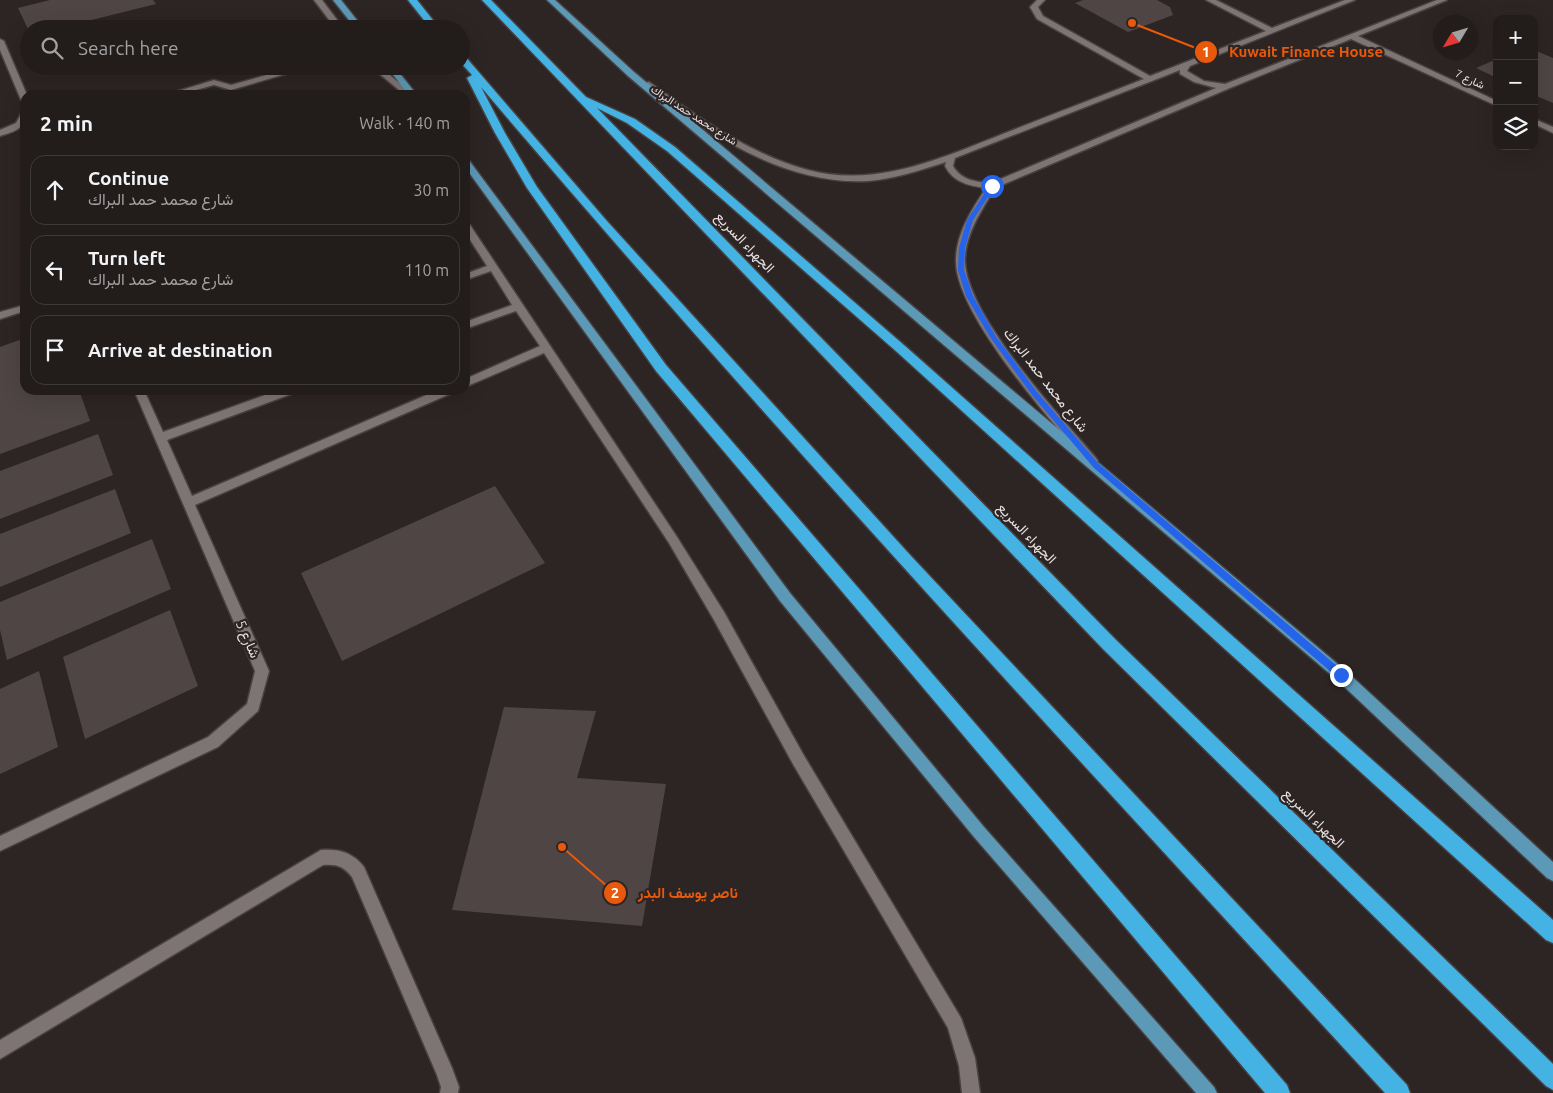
<!DOCTYPE html>
<html lang="en">
<head>
<meta charset="utf-8">
<style>
  :root { --surface:#221c1b; --page:#2e2928; --text:#f1f3f6; --muted:#a2a1a3; --line:#3f3a3a }
  body { margin:0; font-family:Ubuntu,Vazirmatn,sans-serif; background:var(--page); color:var(--text) }
  .controls { position:absolute; right:15px; top:15px; display:grid; overflow:hidden; border-radius:10px; box-shadow:0 5px 20px #0002 }
  .controls button { width:45px; height:45px; display:grid; place-items:center; padding:0; border:0; border-bottom:1px solid var(--line); background:var(--surface); color:var(--text); font:25px sans-serif }
  .compass { position:absolute; left:1433px; top:15px; width:45px; height:45px; border-radius:50%; background:var(--surface); box-shadow:0 5px 20px #0002; rotate:232deg }
  .stop { position:absolute; width:15px; height:15px; margin:-11px; border:4px solid #2563eb; border-radius:50%; background:#fff }
  .stop.end { background:#2563eb; border-color:#fff; box-shadow:0 1px 5px #0008 }
  .list { margin:0; padding:0; list-style:none }
  h2 { display:flex; justify-content:space-between; align-items:center; height:65px; margin:0; padding:0 20px; font-size:21px }
  h2 small { font-size:16px; font-weight:400; color:var(--muted) }
  .list li { display:grid; grid-template-columns:32px 1fr auto; gap:15px; align-items:center; box-sizing:border-box; height:70px; margin:0 10px 10px; padding:0 10px; border:1px solid var(--line); border-radius:15px }
  .list b { display:block; font-size:19px; white-space:nowrap }
  .list p { margin:0; font-size:16px; white-space:nowrap; color:var(--muted) }
  .list em { font-size:16px; font-style:normal; color:var(--muted) }
  .icon { flex:none; width:28px; height:28px; fill:none; stroke:currentColor; stroke-width:2; stroke-linecap:round; stroke-linejoin:round }
  .map { position:relative; flex:none; width:1553px; height:1093px; overflow:hidden }
  .search { position:absolute; background:var(--surface); box-shadow:0 5px 20px #0002; left:20px; top:20px; width:450px; height:55px; display:flex; align-items:center; gap:12px; box-sizing:border-box; padding:0 18px; border-radius:28px; color:var(--muted); font-size:19px }
  .panel { position:absolute; background:var(--surface); box-shadow:0 5px 20px #0002; left:20px; top:90px; width:450px; height:305px; border-radius:15px }
  .map>svg:first-child { display:block }
  .building { fill:#4f4545 }
  .lines { fill:none; stroke-linecap:round; stroke-linejoin:round }
  .minor-casing { stroke:#484141; stroke-width:3 }
  .major-casing { stroke:#484141; stroke-width:3 }
  .highway-casing { stroke:#484141; stroke-width:3 }
  .minor { fill:#7e7473; fill-rule:evenodd }
  .major { fill:#5c99b7; fill-rule:evenodd }
  .highway { fill:#45b2e4; fill-rule:evenodd }
  .route { fill:#2563eb }
  .labels { text-anchor:middle; stroke-width:4.5; stroke-linejoin:round; paint-order:stroke }
  .far-street-label { font-size:11px; fill:#e7e1e1; stroke:#2d2524 }
  .street-label { font-size:14px; fill:#e7e1e1; stroke:#2d2524 }
  .leader { fill:none; stroke:#e8590c; stroke-width:2 }
  .callout-dot { fill:#e8590c; stroke:#2d2524; stroke-width:2 }
  .mark-label { font-size:15px; text-anchor:middle; font-weight:bold; fill:#fff }
  .callout-label { font-size:15px; text-anchor:middle; font-weight:bold; fill:#e8590c; stroke:#2d2524; stroke-width:4.5; stroke-linejoin:round; paint-order:stroke }
</style>
</head>
<body>
<div class="map">
<svg width="1553" height="1093" viewBox="0 0 1553 1093">
  <rect width="100%" height="100%" fill="#2d2524"/>
  <g class="building">
    <polygon points="50,0 153,0 156,4 55,29 28,29 18,8"/>
    <polygon points="1083,0 1157,0 1170,7 1173,15 1128,32 1075,3"/>
    <polygon points="1534,50 1553,58 1553,103 1534,95"/>
    <polygon points="1497,59 1497,78 1476,68"/>
    <polygon points="25,338 25,390 79,390 90,421 0,454 0,347"/>
    <polygon points="98,434 113,475 0,519 0,471"/>
    <polygon points="495,486 545,563 342,661 301,573"/>
    <polygon points="115,489 131,533 0,587 0,534"/>
    <polygon points="152,539 171,589 7,660 0,630 0,602"/>
    <polygon points="170,610 198,686 85,739 63,657"/>
    <polygon points="39,671 58,747 0,774 0,689"/>
    <polygon points="504,707 596,711 577,778 666,784 642,926 452,910"/>
  </g>
  <g class="lines">
    <g class="minor-casing">
      <g id="minor">
        <polygon points="314,0 322,0 344,29 336,29"/>
        <path d="M1037 0H1045L1038 7 1043 16 1150 76 1266 31 1206 0H1216L1272 28 1345 0H1355L1190 66 1187 71 1204 81 1225 84 1437 0H1447L1358 36 1497 101V106L1351 39 1230 88 995 188C982 210 965 234 965 261 966 315 1060 416 1096 458L1098 461 1096 464H1088C1053 423 952 311 956 258 957 232 972 209 986 188 969 186 953 182 945 166L946 162C921 170 894 179 868 181 806 184 752 158 701 126 682 113 658 100 642 84L649 82C698 117 749 154 808 170 879 189 948 155 1013 130 1056 113 1100 96 1144 79L1037 19 1030 7ZM1180 70V74L1194 82 1216 88 991 183C976 182 961 180 953 166L955 158Z"/>
        <polygon points="0,39 4,41 27,95 25,95 25,102 21,100 0,50"/>
        <polygon points="299,66 313,66 231,90 214,85 178,95 165,95 214,80 231,85"/>
        <polygon points="370,66 379,66 414,95 405,95"/>
        <path d="M22 112H25C25 129 16 131 0 136V130L16 123Z"/>
        <polygon points="1534,119 1553,127 1553,133 1534,124"/>
        <polygon points="465,222 470,225 677,537 724,612 803,754 961,1018 975,1058 980,1093 962,1093 959,1066 948,1028 793,764 714,620 669,543 544,353 465,387 465,379 540,346 516,311 465,329 465,322 512,305 491,271 465,280 465,274 487,266 465,232"/>
        <polygon points="25,305 25,311 0,319 0,312"/>
        <polygon points="134,390 144,390 163,432 279,390 295,390 294,393 167,440 192,496 438,390 453,390 452,393 195,505 269,671 258,711 218,747 0,851 0,836 208,737 247,704 255,671"/>
        <path d="M321 850C339 849 352 852 364 867L452 1068 459 1087 458 1093H440L441 1087 437 1075 352 877C343 866 337 864 323 865L0 1059V1040Z"/>
      </g>
    </g>
    <g class="major-casing">
      <g id="major">
        <polygon points="333,0 341,0 364,29 356,29"/>
        <polygon points="547,0 555,0 634,72 1346,671 1553,862 1553,881 1547,878 1336,679 628,76"/>
        <polygon points="386,66 394,66 417,95 409,95"/>
        <polygon points="465,158 468,159 790,593 984,827 1214,1087 1217,1093 1196,1093 974,837 780,601 465,167"/>
      </g>
    </g>
    <g class="highway-casing">
      <g id="highway">
        <polygon points="408,0 417,0 440,29 431,29"/>
        <polygon points="482,0 491,0 586,97 635,119 675,147 905,346 1553,920 1553,943 1546,940 897,352 667,151 627,123 597,108 1115,639 1553,1064 1553,1090 1546,1086 1103,649"/>
        <path d="M461 54 464 55 606 220 911 556 1407 1085 1410 1093H1385C1080 761 773 431 481 87L505 133 537 187 666 365 1287 1085 1290 1093H1265L656 371 527 188 495 133 467 78 472 75 461 63Z"/>
      </g>
    </g>
    <use href="#minor" class="minor"/>
    <use href="#major" class="major"/>
    <use href="#highway" class="highway"/>
  </g>
  <polygon class="route" points="990,185 995,186 973,220 965,248 964,270 973,296 995,335 1037,392 1099,464 1344,672 1344,678 1338,678 1094,468 1032,395 990,337 966,296 958,270 959,248 967,220"/>
  <g class="labels">
    <g class="far-street-label">
      <text transform="translate(1470 79) rotate(25)" y="4">شارع 7</text>
      <text transform="translate(694 115) rotate(33)" y="4">شارع محمد حمد البراك</text>
    </g>
    <g class="street-label">
      <text transform="translate(745 242) rotate(46)" y="5">الجهراء السريع</text>
      <text transform="translate(1046 380) rotate(52)" y="5">شارع محمد حمد البراك</text>
      <text transform="translate(1027 533) rotate(46)" y="5">الجهراء السريع</text>
      <text transform="translate(248 639) rotate(66)" y="5">شارع 5</text>
      <text transform="translate(1314 818) rotate(44)" y="5">الجهراء السريع</text>
    </g>
  </g>
  <path class="leader" d="M1132 23L1206 52M562 847L615 893"/>
  <g class="callout-dot">
    <circle cx="1132" cy="23" r="5"/>
    <circle cx="562" cy="847" r="5"/>
    <circle cx="1206" cy="52" r="12"/>
    <circle cx="615" cy="893" r="12"/>
  </g>
  <g class="mark-label">
    <text x="1206" y="57">1</text>
    <text x="615" y="898">2</text>
  </g>
  <g class="callout-label">
    <text x="1306" y="57">Kuwait Finance House</text>
    <text x="688" y="898">ناصر يوسف البدر</text>
  </g>
</svg>
<div class="controls">
<button>+</button>
<button>−</button>
<button><svg class="icon" aria-label="layers" viewBox="0 0 24 24"><path d="M12 4l9 5-9 5-9-5zM3 14l9 5 9-5"/></svg></button>
</div>
<svg class="compass" viewBox="-18 -18 36 36"><path d="M0-13l5 13h-10z" fill="#e53935"/><path d="M0 13l5-13h-10z" fill="#a2a1a3"/></svg>
<div class="stop" style="left:992px;top:186px"></div>
<div class="stop end" style="left:1341px;top:675px"></div>
<div class="search"><svg class="icon" aria-label="search" viewBox="0 0 24 24"><circle cx="10" cy="10" r="6"/><path d="M15 15l6 6"/></svg>Search here</div>
<section class="panel">
<h2>2 min<small>Walk · 140 m</small></h2>
<ul class="list">
<li><svg class="icon" aria-label="ahead" viewBox="0 0 24 24"><path d="M12 20V5M6 11l6-6 6 6"/></svg><div><b>Continue</b><p>شارع محمد حمد البراك</p></div><em>30 m</em></li>
<li><svg class="icon" aria-label="left" viewBox="0 0 24 24"><path d="M17 20v-9H6M10 6l-5 5 5 5"/></svg><div><b>Turn left</b><p>شارع محمد حمد البراك</p></div><em>110 m</em></li>
<li><svg class="icon" aria-label="arrive" viewBox="0 0 24 24"><path d="M6 21V4h12l-3 4 3 4H6"/></svg><div><b>Arrive at destination</b></div></li>
</ul>
</section>
</div>
</body>
</html>
